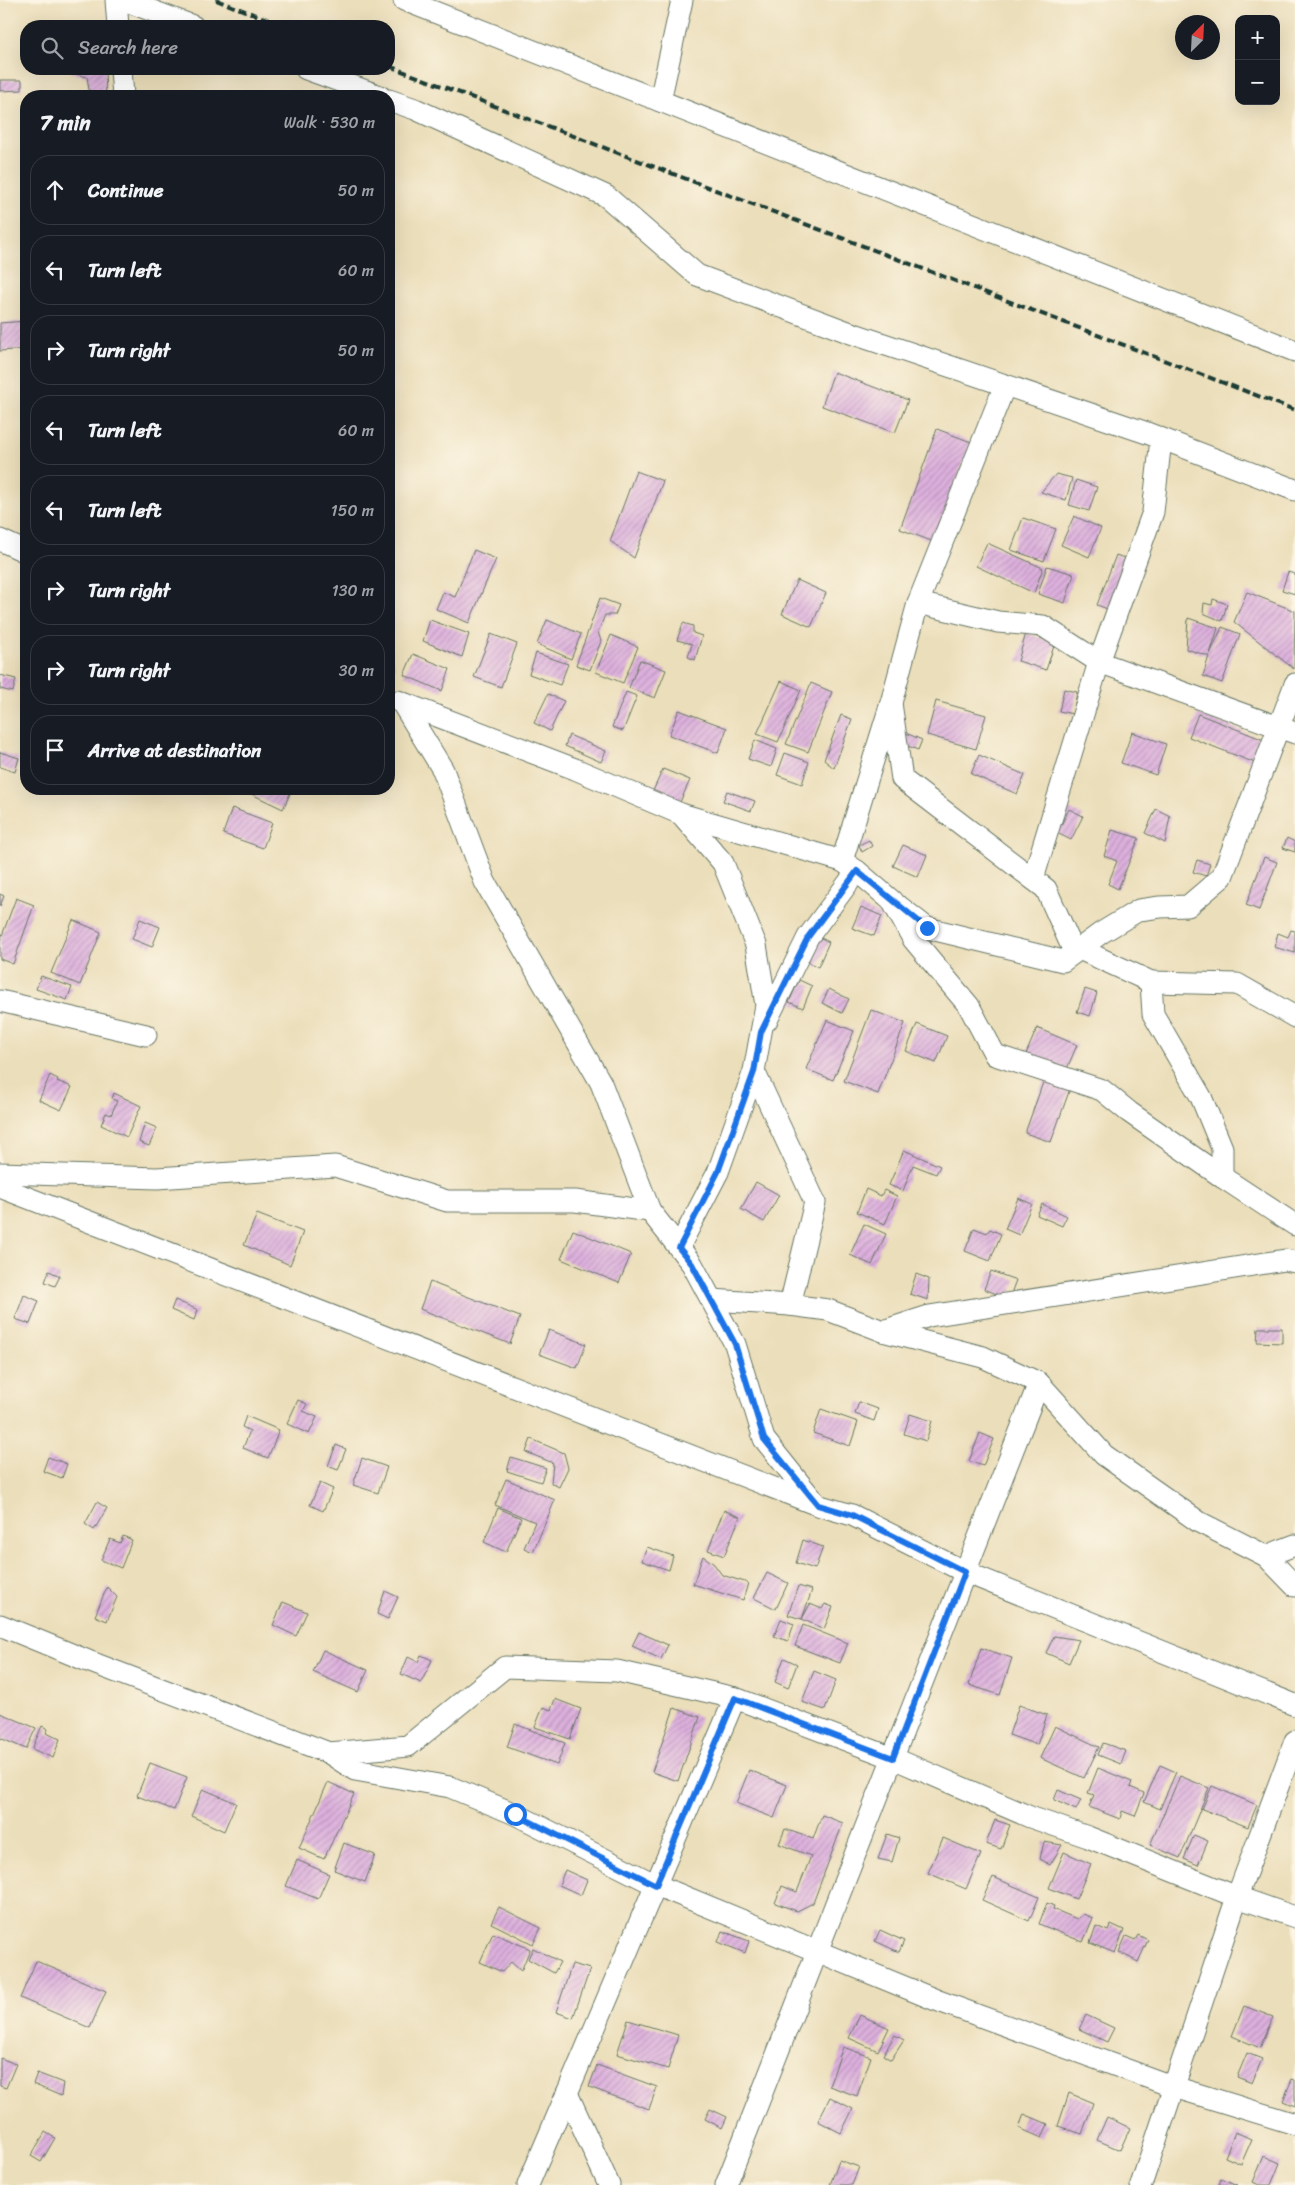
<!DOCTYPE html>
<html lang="en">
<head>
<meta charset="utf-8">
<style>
  :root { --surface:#171b24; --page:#20242c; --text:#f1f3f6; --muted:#9ea1a6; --line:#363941 }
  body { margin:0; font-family:Sriracha,sans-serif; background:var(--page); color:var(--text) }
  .controls { position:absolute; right:15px; top:15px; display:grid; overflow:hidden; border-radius:10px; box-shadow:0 5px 20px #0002 }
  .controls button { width:45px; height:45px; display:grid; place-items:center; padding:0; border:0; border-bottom:1px solid var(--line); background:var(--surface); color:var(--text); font:25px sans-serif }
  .compass { position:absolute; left:1175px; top:15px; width:45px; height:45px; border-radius:50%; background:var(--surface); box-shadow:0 5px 20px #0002; rotate:24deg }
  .stop { position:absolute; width:15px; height:15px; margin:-11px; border:4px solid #1a73e8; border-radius:50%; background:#fff }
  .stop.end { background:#1a73e8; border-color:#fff; box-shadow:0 1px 5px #0008 }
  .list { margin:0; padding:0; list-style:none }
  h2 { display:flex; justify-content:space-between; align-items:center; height:65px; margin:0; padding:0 20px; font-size:21px }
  h2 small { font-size:16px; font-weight:400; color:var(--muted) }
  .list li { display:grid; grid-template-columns:32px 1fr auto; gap:15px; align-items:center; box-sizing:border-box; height:70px; margin:0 10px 10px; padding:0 10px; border:1px solid var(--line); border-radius:20px }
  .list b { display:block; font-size:19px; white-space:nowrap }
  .list em { font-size:16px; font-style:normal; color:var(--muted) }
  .icon { flex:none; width:28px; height:28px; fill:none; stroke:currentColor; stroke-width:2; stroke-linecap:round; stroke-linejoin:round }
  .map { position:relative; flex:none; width:1295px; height:2185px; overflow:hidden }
  .search { position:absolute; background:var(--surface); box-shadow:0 5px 20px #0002; left:20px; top:20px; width:375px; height:55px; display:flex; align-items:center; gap:12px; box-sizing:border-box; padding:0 18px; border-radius:20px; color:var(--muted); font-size:19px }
  .panel { position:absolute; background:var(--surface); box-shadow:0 5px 20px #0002; left:20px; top:90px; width:375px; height:705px; border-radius:20px }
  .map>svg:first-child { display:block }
  .building { fill:url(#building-hatch) }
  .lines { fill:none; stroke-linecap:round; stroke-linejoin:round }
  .minor-casing { stroke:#667563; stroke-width:23 }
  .minor { stroke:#fff; stroke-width:21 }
  .rail { stroke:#1f3d34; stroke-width:4; stroke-dasharray:8 4; stroke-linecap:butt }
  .route { stroke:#1a73e8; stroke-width:6 }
</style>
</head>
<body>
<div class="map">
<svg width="1295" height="2185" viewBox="0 0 1295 2185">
  <defs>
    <pattern id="building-hatch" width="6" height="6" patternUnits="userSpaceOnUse" patternTransform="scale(1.25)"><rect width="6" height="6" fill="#deb1de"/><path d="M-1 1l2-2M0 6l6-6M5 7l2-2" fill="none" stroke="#b391b5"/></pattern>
  </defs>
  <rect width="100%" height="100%" fill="#fcf5e5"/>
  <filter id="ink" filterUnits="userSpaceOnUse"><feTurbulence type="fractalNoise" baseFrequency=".02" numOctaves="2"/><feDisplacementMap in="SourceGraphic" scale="10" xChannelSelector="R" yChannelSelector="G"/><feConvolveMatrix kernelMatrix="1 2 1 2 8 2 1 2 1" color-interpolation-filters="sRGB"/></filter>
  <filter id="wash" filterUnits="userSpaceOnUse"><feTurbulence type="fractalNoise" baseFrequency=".0096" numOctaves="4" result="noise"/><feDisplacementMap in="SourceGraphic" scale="20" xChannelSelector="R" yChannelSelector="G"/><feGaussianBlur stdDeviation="1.12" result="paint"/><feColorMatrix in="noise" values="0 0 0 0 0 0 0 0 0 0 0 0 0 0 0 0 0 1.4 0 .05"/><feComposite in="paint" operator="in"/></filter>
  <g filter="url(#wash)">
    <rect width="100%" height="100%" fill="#ebdeba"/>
    <g id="blocks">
      <g class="building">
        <polygon points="73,69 105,69 106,96 90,96 87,77 70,72"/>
        <polygon points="0,80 22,80 22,90 0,91"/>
        <polygon points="26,321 26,349 0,351 0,323"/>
        <polygon points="834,372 908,400 895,433 822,406"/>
        <polygon points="937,429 971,442 934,542 900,529"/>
        <polygon points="636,471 663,481 634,558 610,541"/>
        <polygon points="1056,474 1072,478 1066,500 1041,492"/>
        <polygon points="1076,480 1097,487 1089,511 1069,505"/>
        <polygon points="1074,516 1101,528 1089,557 1061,545"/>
        <polygon points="1023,518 1056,529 1044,561 1011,550"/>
        <polygon points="987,543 1043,568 1034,593 976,566"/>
        <polygon points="474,550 496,559 469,623 436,609 443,592 455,597"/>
        <polygon points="1116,555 1130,560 1110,610 1097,605"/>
        <polygon points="1047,566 1074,574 1065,603 1038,594"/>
        <polygon points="1288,572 1295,574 1295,594 1282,590"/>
        <polygon points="797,580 826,593 811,627 782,614"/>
        <polygon points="1247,592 1295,611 1294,669 1234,622"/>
        <polygon points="600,598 619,605 615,615 605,615 598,632 601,641 590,670 576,665"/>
        <polygon points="1213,599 1227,604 1222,621 1203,613 1204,603 1212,605"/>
        <polygon points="1188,618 1218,628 1210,654 1222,627 1240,634 1222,683 1203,676 1209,656 1186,649"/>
        <polygon points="430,620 469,634 462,657 423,641"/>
        <polygon points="547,620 581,634 571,659 537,644"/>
        <polygon points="683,623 693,626 693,633 702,636 695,660 688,657 692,644 677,640"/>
        <polygon points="1026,633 1055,643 1046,670 1018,661"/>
        <polygon points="491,634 517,644 501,687 474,677"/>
        <polygon points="611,635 638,647 623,683 596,672"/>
        <polygon points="389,650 395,668 389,668"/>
        <polygon points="536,653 568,664 560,685 529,674"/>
        <polygon points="413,654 450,669 442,691 404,675"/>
        <polygon points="640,660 666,670 655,698 629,688"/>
        <polygon points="0,675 16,679 13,692 0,689"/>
        <polygon points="781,681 801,690 778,742 757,734"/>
        <polygon points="811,683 832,692 808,752 786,744"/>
        <polygon points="1064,689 1077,692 1073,714 1059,711"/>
        <polygon points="626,692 637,696 623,731 612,727"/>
        <polygon points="548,694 564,701 550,731 534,723"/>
        <polygon points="26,698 26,710 22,708"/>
        <polygon points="936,701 986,715 976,749 927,735"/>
        <polygon points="679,710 727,728 718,753 669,735"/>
        <polygon points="1198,714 1264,740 1255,763 1189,737"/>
        <polygon points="841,715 852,719 834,768 824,760"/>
        <polygon points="899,730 922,740 918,750 895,741"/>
        <polygon points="1132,732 1166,744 1156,775 1121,763"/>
        <polygon points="569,735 606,751 601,762 565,746"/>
        <polygon points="755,740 777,749 771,767 748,759"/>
        <polygon points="0,752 19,758 15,772 0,767"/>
        <polygon points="785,753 809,762 802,784 777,775"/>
        <polygon points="979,755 1025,775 1017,794 971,774"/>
        <polygon points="663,769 690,780 680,802 653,791"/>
        <polygon points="241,789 292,789 283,809"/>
        <polygon points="727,791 755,801 751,811 723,801"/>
        <polygon points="232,808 272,823 263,848 223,834"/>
        <polygon points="1069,809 1083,816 1071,840 1057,833"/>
        <polygon points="1156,809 1170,816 1165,843 1145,833"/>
        <polygon points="1112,830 1139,838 1118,889 1108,884 1117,861 1104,856"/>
        <polygon points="1287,838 1295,842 1295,852 1283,848"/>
        <polygon points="869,840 872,846 862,852 859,845"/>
        <polygon points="903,845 927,855 918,877 893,866"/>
        <polygon points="1264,857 1277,862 1259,910 1246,905"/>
        <polygon points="1197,860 1210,864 1206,876 1193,872"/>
        <polygon points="0,894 4,896 0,906"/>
        <polygon points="16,898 34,905 13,964 0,959 0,941"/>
        <polygon points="861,907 882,916 874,936 852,928"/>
        <polygon points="140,919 160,927 152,947 132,939"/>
        <polygon points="73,920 101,932 80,985 51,973"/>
        <polygon points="1291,930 1295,931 1295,953 1274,947 1278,933 1288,937"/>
        <polygon points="819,937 829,942 818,967 808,962"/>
        <polygon points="41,976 72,987 67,1000 36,989"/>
        <polygon points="799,980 812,986 803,1008 789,1002"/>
        <polygon points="829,989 849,999 842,1013 822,1003"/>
        <polygon points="1085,989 1097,993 1090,1016 1077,1012"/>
        <polygon points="871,1010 905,1023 878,1094 844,1081"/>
        <polygon points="827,1020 854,1031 833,1080 806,1069"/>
        <polygon points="917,1024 947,1036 936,1063 906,1051"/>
        <polygon points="1037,1028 1077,1045 1063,1078 1023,1061"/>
        <polygon points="50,1075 58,1079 57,1081 72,1087 61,1110 39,1100"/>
        <polygon points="1045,1077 1071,1086 1051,1142 1025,1133"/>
        <polygon points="114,1093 141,1106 127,1137 101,1125 106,1113 111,1115 117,1101 112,1099"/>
        <polygon points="145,1123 157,1128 149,1146 139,1142"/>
        <polygon points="904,1150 940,1166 936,1174 913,1165 903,1191 889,1185"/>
        <polygon points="756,1182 779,1195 764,1222 741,1209"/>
        <polygon points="866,1189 881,1196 884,1190 897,1196 885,1224 857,1212"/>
        <polygon points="1018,1198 1032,1204 1019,1235 1005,1229"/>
        <polygon points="1042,1204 1067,1216 1062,1226 1037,1215"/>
        <polygon points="257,1214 303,1232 290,1265 244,1245"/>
        <polygon points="864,1224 886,1234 872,1265 850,1255"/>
        <polygon points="974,1228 987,1233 990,1229 1001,1234 990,1261 965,1251"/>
        <polygon points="573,1230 631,1254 619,1283 561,1259"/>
        <polygon points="49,1271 60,1276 55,1286 45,1282"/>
        <polygon points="991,1271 1016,1280 1009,1299 984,1289"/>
        <polygon points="916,1274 929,1279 928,1300 910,1294"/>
        <polygon points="430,1282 520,1317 510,1344 420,1309"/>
        <polygon points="24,1295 39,1301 30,1324 15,1319"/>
        <polygon points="175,1300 198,1310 194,1320 171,1310"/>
        <polygon points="1258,1328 1282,1328 1282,1343 1257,1342"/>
        <polygon points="549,1330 586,1344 577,1368 539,1354"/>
        <polygon points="298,1400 307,1404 303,1411 317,1417 309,1434 287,1424"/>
        <polygon points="859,1402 878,1409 874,1421 855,1414"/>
        <polygon points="821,1409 858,1422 850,1446 813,1433"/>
        <polygon points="910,1414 932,1421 926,1441 904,1434"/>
        <polygon points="246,1416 279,1430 268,1458 243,1448 250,1431 242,1427"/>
        <polygon points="980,1433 994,1439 983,1466 969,1461"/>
        <polygon points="531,1439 564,1453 568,1468 559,1487 551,1483 553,1463 526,1452"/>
        <polygon points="336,1445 346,1449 338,1470 328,1466"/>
        <polygon points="48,1457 67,1464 62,1478 43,1471"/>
        <polygon points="511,1457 546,1468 541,1482 507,1471"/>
        <polygon points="362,1458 387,1467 378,1493 353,1485"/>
        <polygon points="506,1479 555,1500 533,1552 524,1548 535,1522 495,1505"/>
        <polygon points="320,1483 333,1489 323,1511 310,1505"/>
        <polygon points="97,1502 107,1508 94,1530 85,1524"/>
        <polygon points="498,1508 521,1518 506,1552 484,1542"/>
        <polygon points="724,1510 740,1517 724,1556 708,1550"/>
        <polygon points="123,1536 132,1540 121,1568 101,1560 110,1539 120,1543"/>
        <polygon points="803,1540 823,1547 815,1569 796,1563"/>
        <polygon points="647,1547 673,1556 669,1570 642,1561"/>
        <polygon points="703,1556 714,1564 722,1575 748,1583 743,1600 693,1584"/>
        <polygon points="767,1573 788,1583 776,1609 754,1598"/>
        <polygon points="798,1586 812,1590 802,1619 788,1615"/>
        <polygon points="107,1587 117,1597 107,1621 95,1616"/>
        <polygon points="385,1591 398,1597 388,1619 377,1614"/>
        <polygon points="283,1602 307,1612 296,1636 273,1625"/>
        <polygon points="810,1604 822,1609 825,1604 833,1607 824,1629 802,1619"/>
        <polygon points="781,1619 794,1624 788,1641 774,1636"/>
        <polygon points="803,1625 848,1643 840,1663 795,1646"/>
        <polygon points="639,1632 668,1645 661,1659 632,1646"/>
        <polygon points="1054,1636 1079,1640 1069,1663 1046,1653"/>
        <polygon points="981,1648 1012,1658 1000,1695 969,1685"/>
        <polygon points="323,1650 368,1670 358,1692 313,1672"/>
        <polygon points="421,1655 432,1660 421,1683 401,1674 408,1657 418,1662"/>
        <polygon points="784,1658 797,1664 788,1688 775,1682"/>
        <polygon points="814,1671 836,1680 825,1710 802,1702"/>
        <polygon points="555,1699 581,1709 570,1739 535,1727 543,1707 551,1710"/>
        <polygon points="1019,1705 1047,1715 1037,1745 1009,1735"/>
        <polygon points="674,1708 700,1717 678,1781 652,1772"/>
        <polygon points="0,1713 36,1728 26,1749 0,1738"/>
        <polygon points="515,1724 565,1743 557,1765 507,1747"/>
        <polygon points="42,1726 48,1729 46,1733 60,1739 53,1758 32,1749"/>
        <polygon points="1055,1726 1099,1747 1084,1778 1040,1758"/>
        <polygon points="1103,1743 1126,1751 1121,1764 1098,1755"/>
        <polygon points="150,1763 187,1777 174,1810 137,1796"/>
        <polygon points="1160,1765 1176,1772 1160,1809 1144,1802"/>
        <polygon points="1098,1768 1132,1782 1130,1787 1144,1793 1135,1816 1122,1811 1120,1819 1089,1807 1094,1795 1088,1793"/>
        <polygon points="749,1770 787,1785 774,1818 736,1803"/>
        <polygon points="1180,1776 1209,1788 1180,1858 1150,1845"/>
        <polygon points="328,1782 354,1794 324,1859 299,1848"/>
        <polygon points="1212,1786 1257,1805 1248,1827 1202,1809"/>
        <polygon points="203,1789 236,1803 224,1831 191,1816"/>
        <polygon points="1058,1790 1081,1800 1076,1810 1054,1800"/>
        <polygon points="822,1815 843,1823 813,1903 797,1911 775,1903 782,1886 797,1892 811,1856 779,1844 785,1829 813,1839"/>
        <polygon points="995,1820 1010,1825 1001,1849 986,1844"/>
        <polygon points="887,1834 899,1838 892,1862 878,1859"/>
        <polygon points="1194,1835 1208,1841 1198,1865 1184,1859"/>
        <polygon points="943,1838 981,1854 966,1889 928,1873"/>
        <polygon points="1044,1842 1062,1845 1050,1865 1040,1859"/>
        <polygon points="344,1843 375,1855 365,1882 334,1870"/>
        <polygon points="1064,1852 1091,1864 1076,1899 1049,1888"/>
        <polygon points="297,1860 329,1874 318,1899 286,1886"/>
        <polygon points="565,1870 587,1880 581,1895 559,1885"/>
        <polygon points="993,1877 1039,1897 1029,1921 982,1900"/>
        <polygon points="1047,1903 1054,1906 1053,1909 1077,1919 1083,1914 1093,1918 1083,1942 1039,1924"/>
        <polygon points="499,1907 541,1928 533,1944 491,1923"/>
        <polygon points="1111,1924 1124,1930 1115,1953 1090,1943 1096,1926 1108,1931"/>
        <polygon points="880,1930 904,1941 899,1952 875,1941"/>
        <polygon points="722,1931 749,1941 745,1953 718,1942"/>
        <polygon points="493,1933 530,1949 521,1971 511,1962 502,1972 480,1962"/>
        <polygon points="1138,1935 1148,1940 1138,1962 1119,1952 1126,1936 1135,1940"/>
        <polygon points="533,1948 560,1962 554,1973 528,1959"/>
        <polygon points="36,1961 106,1991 90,2028 20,1998"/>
        <polygon points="572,1964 590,1969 573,2018 556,2012"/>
        <polygon points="1244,2006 1273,2017 1260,2048 1232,2036"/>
        <polygon points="860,2015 889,2028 878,2051 849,2038"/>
        <polygon points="1086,2015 1114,2028 1107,2042 1079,2029"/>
        <polygon points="628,2020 678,2035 668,2069 617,2054"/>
        <polygon points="895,2035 904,2040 891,2060 883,2055"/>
        <polygon points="843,2047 871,2057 857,2096 829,2086"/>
        <polygon points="1247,2053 1262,2059 1252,2083 1237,2077"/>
        <polygon points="0,2058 16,2064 6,2088 0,2086"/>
        <polygon points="597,2065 657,2087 649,2109 589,2087"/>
        <polygon points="37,2073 63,2083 61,2096 33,2084"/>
        <polygon points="1292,2079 1295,2080 1295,2106 1283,2101"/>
        <polygon points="1069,2093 1093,2103 1082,2134 1058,2126"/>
        <polygon points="830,2097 853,2109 841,2133 818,2121"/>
        <polygon points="710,2109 727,2117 722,2128 705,2119"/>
        <polygon points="1024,2114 1048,2124 1042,2138 1019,2128"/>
        <polygon points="1107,2117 1130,2128 1120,2150 1097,2140"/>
        <polygon points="45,2132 55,2138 41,2162 31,2156"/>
        <polygon points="1235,2132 1252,2139 1241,2164 1225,2157"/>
        <polygon points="1264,2156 1280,2163 1271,2185 1259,2185 1253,2182"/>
        <polygon points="839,2160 859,2167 852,2185 830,2185"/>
        <polygon points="1221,2178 1237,2185 1219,2185"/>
      </g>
    </g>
  </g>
  <g filter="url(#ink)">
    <use href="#blocks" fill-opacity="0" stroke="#667563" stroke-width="1"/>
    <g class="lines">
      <g class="minor-casing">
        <g id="minor">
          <polyline points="116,0 118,26"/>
          <polyline points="123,0 193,26"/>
          <polyline points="404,0 1295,351"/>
          <polyline points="121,69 123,96"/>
          <polyline points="306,69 380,96"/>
          <polyline points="389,100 415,109 606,196 697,275 848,332 1147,433 1295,490"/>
          <polyline points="660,101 682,0"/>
          <polyline points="0,540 26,552"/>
          <polyline points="918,603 998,622 1043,626 1099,662 1295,733"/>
          <polyline points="398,701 575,769 681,814 842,861 857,871 892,901 913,939 969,1006 995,1055 1102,1090 1129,1112 1222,1177 1295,1225"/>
          <polyline points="402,703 443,770 485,882 601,1083 650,1211 692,1264 735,1344 764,1439 817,1505 852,1515 965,1572 1295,1705"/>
          <polyline points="891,703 902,779 1046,889 1071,945 1151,982 1153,1014 1201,1097 1222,1148 1222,1177"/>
          <polyline points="681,814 723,863 756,945 766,1005 754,1071 815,1202 790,1305"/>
          <polyline points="842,861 891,703 918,603 1005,385"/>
          <polyline points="1033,879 1099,662 1153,512 1161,439"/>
          <polyline points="900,907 927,928 1063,961 1101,933 1139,910 1160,907 1188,906 1222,877 1295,684"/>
          <polyline points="1151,982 1237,984 1295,1017"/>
          <polyline points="0,1001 146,1035"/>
          <polyline points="767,1020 808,937 857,871"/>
          <polyline points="0,1173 157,1178 335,1166 447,1201 575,1201 650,1211"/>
          <polyline points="0,1187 815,1504"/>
          <polyline points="679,1247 718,1172 754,1071"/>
          <polyline points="712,1300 790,1305 828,1310 883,1331 929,1316 1285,1260 1295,1262"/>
          <polyline points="883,1331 983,1357 1039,1383 1104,1455 1199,1522 1266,1556 1295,1586"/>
          <polyline points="1266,1556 1295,1545"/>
          <polyline points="0,1625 88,1661 329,1753 355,1770 450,1787 515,1814 656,1885 936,2000 1174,2087 1295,2124"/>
          <polyline points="329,1753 408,1746 505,1667 617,1671 735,1698 893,1758 1030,1817 1088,1837 1237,1897 1295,1917"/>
          <polyline points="567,2093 609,2185"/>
          <polyline points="528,2185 735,1698"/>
          <polyline points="726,2185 1039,1383"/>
          <polyline points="1141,2185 1237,1897 1295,1741"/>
        </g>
      </g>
      <use href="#minor" class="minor"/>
      <g class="rail">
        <polyline points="216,0 285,26"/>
        <polyline points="389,66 1295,410"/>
      </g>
    </g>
  </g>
  <g class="lines" filter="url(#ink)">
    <polyline class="route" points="515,1814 656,1885 735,1698 893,1758 965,1572 852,1515 818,1505 764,1439 735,1344 692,1264 679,1248 718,1172 754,1072 761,1032 808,937 857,871 927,928"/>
  </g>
</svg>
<div class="controls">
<button>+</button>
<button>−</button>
</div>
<svg class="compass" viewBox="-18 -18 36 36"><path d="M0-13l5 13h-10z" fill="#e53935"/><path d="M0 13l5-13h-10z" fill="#9ea1a6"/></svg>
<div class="stop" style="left:515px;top:1814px"></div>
<div class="stop end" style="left:927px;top:928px"></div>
<div class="search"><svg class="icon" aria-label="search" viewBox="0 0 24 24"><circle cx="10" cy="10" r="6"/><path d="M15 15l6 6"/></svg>Search here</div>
<section class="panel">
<h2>7 min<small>Walk · 530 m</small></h2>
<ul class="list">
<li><svg class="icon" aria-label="ahead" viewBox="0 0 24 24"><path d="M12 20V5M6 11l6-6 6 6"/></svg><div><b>Continue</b></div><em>50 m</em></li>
<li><svg class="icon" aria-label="left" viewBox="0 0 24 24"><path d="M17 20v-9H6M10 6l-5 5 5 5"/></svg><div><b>Turn left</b></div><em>60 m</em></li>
<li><svg class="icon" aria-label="right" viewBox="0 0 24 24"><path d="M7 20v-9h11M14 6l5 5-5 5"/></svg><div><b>Turn right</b></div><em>50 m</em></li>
<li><svg class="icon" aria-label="left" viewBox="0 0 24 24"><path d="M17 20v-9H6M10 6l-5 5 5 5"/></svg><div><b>Turn left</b></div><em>60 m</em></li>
<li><svg class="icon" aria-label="left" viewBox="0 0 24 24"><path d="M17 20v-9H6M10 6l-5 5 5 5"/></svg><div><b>Turn left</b></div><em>150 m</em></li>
<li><svg class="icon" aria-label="right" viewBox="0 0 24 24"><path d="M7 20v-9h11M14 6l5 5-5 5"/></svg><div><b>Turn right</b></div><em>130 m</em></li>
<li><svg class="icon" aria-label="right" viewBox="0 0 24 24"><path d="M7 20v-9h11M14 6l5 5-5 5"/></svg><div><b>Turn right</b></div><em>30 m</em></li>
<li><svg class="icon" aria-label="arrive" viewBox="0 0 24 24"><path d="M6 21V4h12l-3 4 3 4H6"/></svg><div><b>Arrive at destination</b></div></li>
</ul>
</section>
</div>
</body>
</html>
